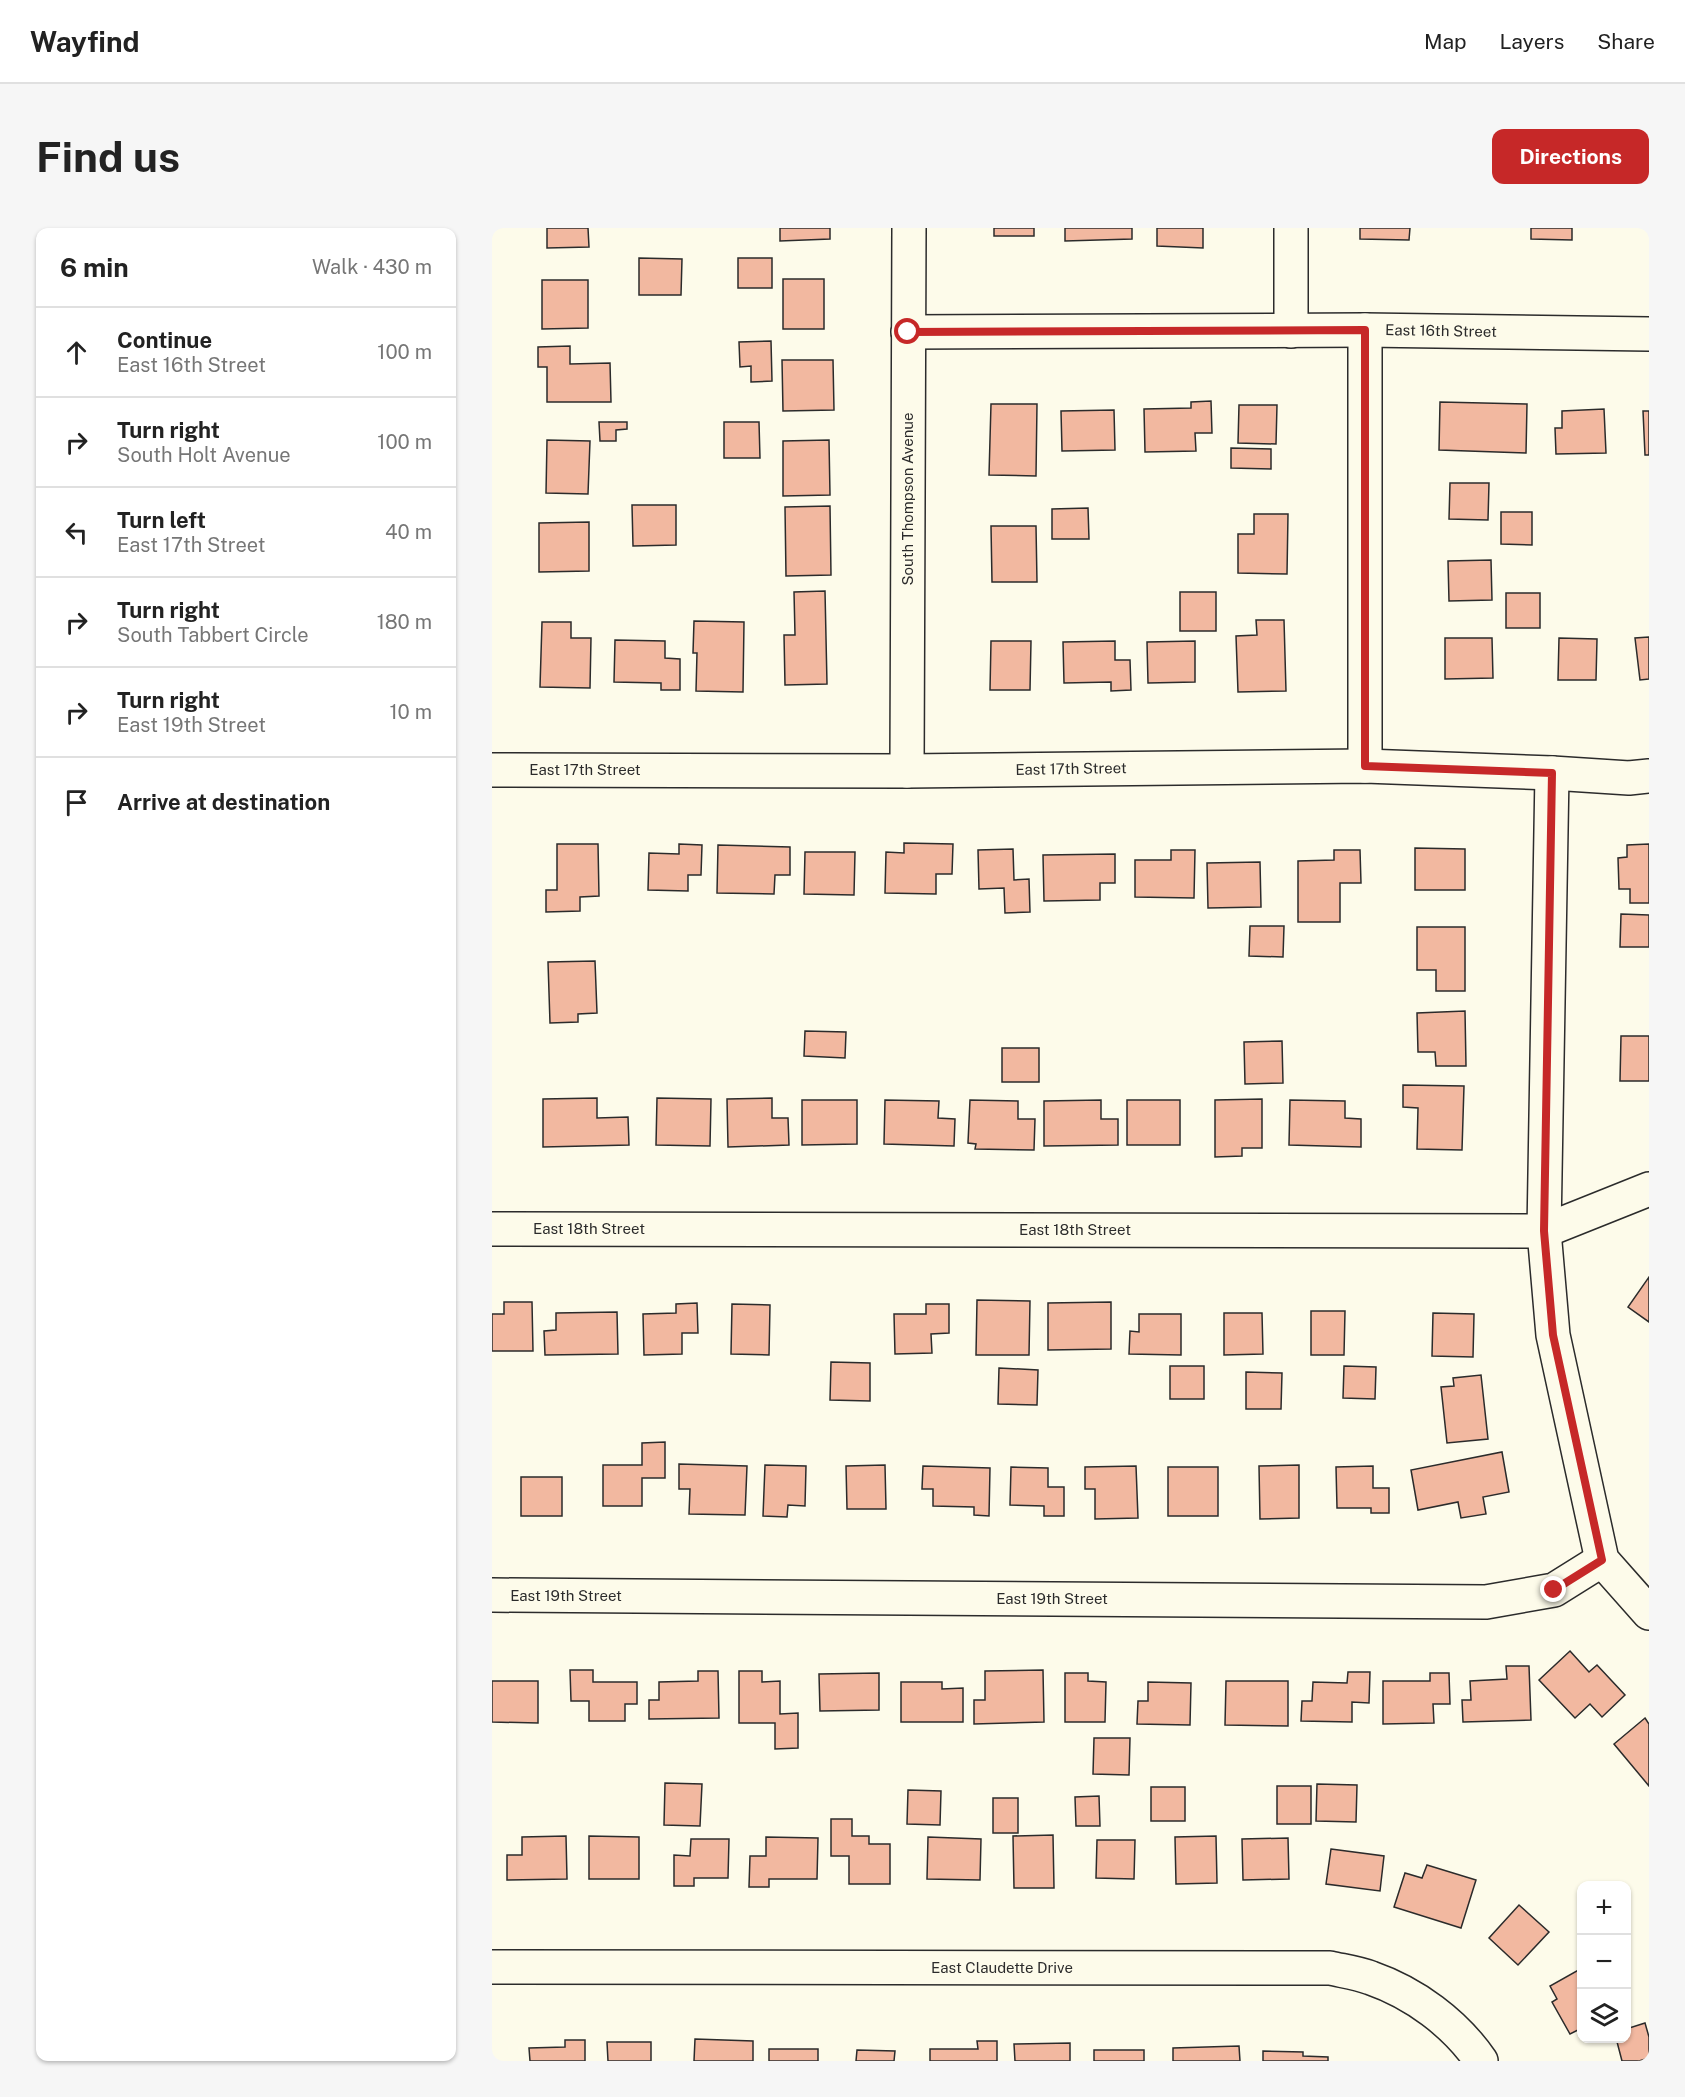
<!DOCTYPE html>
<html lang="en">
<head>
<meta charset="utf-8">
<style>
  :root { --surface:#fff; --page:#f6f6f6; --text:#222; --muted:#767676; --line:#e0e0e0; --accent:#c62828 }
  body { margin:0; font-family:"Public Sans",sans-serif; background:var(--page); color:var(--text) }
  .controls { position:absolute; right:18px; bottom:18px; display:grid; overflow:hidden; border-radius:12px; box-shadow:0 2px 4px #0004 }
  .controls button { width:54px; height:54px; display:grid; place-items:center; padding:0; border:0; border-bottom:2px solid var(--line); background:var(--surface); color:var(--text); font:30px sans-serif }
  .stop { position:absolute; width:18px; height:18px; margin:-14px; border:4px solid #c62828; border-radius:50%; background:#fff }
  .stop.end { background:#c62828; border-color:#fff; box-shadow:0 2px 6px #0008 }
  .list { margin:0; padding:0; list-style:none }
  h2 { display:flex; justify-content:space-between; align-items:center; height:78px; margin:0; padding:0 24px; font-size:26px }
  h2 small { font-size:20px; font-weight:400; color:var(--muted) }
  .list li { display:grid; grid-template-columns:39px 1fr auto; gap:18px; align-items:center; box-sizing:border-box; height:90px; padding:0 24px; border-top:2px solid var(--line) }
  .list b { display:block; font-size:22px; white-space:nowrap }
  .list p { margin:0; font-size:20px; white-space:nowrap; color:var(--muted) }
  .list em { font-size:20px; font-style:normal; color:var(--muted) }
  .icon { flex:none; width:33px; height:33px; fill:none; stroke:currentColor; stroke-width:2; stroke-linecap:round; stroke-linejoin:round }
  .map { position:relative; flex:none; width:1157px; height:1833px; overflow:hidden; border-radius:12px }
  header { display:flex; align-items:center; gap:36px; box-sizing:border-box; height:84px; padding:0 30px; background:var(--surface); border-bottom:2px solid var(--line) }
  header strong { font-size:28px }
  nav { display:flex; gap:33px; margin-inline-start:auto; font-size:21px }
  .intro { display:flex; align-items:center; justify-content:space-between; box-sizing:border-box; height:144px; padding:0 36px }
  h1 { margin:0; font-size:42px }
  .button { padding:15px 27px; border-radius:12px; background:var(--accent); color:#fff; font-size:21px; font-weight:700 }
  main { display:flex; gap:36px; padding:0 36px }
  aside { flex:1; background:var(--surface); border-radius:12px; box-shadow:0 2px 4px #0004 }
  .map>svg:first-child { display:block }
  .building { fill:#f2b8a0; stroke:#2b2b2b; stroke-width:1.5 }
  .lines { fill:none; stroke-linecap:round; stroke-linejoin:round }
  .minor-casing { stroke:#2b2b2b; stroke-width:36 }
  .minor { stroke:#fdfbea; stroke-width:33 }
  .route { stroke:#c62828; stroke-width:8 }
  .labels { text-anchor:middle; stroke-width:4.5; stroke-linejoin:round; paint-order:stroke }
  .street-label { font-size:15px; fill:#2b2b2b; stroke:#fdfbea }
</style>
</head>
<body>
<header>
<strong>Wayfind</strong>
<nav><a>Map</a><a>Layers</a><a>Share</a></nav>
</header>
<div class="intro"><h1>Find us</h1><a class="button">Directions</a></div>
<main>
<aside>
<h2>6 min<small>Walk · 430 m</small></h2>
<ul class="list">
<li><svg class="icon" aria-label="ahead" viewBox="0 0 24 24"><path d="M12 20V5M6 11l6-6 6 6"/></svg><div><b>Continue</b><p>East 16th Street</p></div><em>100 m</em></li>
<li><svg class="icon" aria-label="right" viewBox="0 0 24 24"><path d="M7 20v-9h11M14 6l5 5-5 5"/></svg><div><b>Turn right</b><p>South Holt Avenue</p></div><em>100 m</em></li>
<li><svg class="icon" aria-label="left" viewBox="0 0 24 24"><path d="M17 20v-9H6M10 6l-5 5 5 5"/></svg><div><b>Turn left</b><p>East 17th Street</p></div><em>40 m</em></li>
<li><svg class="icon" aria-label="right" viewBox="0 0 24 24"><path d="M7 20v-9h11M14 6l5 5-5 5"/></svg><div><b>Turn right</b><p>South Tabbert Circle</p></div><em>180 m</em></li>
<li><svg class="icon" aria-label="right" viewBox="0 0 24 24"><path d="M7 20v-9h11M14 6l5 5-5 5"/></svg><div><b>Turn right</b><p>East 19th Street</p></div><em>10 m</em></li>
<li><svg class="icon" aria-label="arrive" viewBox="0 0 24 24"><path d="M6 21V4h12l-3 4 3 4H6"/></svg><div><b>Arrive at destination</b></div></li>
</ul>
</aside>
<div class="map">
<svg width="1157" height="1833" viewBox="0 0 1157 1833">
  <rect width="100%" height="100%" fill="#fdfbea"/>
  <g class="building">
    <polygon points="55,0 96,0 97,19 55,20"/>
    <polygon points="288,0 338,0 338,11 288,13"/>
    <rect x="502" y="0" width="40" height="8"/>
    <polygon points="573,0 640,0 640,11 573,13"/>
    <polygon points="665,0 711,0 711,20 665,18"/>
    <polygon points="868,0 918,0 917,12 868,11"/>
    <polygon points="1039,0 1080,0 1080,12 1039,11"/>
    <polygon points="147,30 190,31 189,67 147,67"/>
    <rect x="246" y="30" width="34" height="30"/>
    <rect x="291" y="51" width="41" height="50"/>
    <polygon points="50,52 96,52 96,100 50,101"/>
    <polygon points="279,113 280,153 259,154 259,138 248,139 247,114"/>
    <polygon points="78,118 78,136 118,135 119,174 55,174 55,139 46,139 46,119"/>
    <polygon points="290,132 341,132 342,182 291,183"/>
    <polygon points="719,173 720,205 703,205 704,223 653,224 652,181 699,180 699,174"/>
    <polygon points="948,174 1035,176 1034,225 947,222"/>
    <polygon points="499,176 545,176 544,248 497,247"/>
    <polygon points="747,177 785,177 784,216 746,215"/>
    <polygon points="1112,181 1114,225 1064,226 1063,200 1070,200 1070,183"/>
    <polygon points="622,182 623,222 570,223 569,183"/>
    <polygon points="1151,183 1157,183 1157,227 1153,227"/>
    <polygon points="107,194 135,194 135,201 124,202 124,213 108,213"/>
    <polygon points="232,194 267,194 268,230 232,230"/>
    <polygon points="55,212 98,213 96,266 54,265"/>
    <polygon points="337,212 338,267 291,268 291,213"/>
    <polygon points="739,220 779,221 779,241 739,240"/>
    <polygon points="958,255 997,255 996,292 957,291"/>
    <polygon points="140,277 184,277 184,317 141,318"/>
    <polygon points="338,278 339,347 294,348 293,279"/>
    <polygon points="596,280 597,311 560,311 560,281"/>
    <polygon points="1009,284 1040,284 1040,317 1009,316"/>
    <polygon points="762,286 796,286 795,346 746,345 746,306 762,306"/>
    <polygon points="97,294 97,343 47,344 47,295"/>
    <polygon points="499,298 544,298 545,354 500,354"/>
    <polygon points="999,332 1000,372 957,373 956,333"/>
    <polygon points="333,363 335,456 293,457 292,407 303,407 302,364"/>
    <rect x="688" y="364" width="36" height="39"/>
    <rect x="1014" y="365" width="34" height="35"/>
    <polygon points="764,392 792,392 794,463 746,464 744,408 765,407"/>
    <polygon points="202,393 252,394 251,464 204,463 205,425 201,425"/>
    <polygon points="50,394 79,394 79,410 99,410 98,460 48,459"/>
    <polygon points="1157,409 1157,451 1148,452 1143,410"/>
    <polygon points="953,410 1000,410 1001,450 953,451"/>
    <polygon points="1067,410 1105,411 1104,452 1066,452"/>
    <polygon points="123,412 173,413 173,430 188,431 188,462 169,462 169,455 122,454"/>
    <polygon points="499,413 539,413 538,462 498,462"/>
    <polygon points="623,413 623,432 638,432 639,462 619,463 619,454 572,455 571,414"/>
    <polygon points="703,413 703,454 656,455 655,414"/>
    <polygon points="412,615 461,616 460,646 444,646 444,666 393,665 394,624 412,625"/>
    <polygon points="65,616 106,616 107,668 88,669 88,683 54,684 54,662 65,662"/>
    <polygon points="187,616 210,617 209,647 196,647 196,663 156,662 157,625 187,626"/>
    <polygon points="1157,616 1157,675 1138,675 1138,661 1127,661 1126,630 1135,629 1135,617"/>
    <polygon points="226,617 298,619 298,647 283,647 282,666 225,665"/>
    <polygon points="923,620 973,621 973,662 923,662"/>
    <polygon points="521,621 522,652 537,651 538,684 513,685 512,660 487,661 486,622"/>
    <polygon points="679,622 703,622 702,670 643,669 643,632 679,632"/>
    <polygon points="842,622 868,622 869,655 848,655 848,694 806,694 806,633 842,632"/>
    <polygon points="313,624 363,624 362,667 312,666"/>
    <polygon points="623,626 623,655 608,655 608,672 552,673 551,627"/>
    <polygon points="768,634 769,679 716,680 715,635"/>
    <polygon points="1129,686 1157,687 1157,719 1128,719"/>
    <polygon points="758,698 792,698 791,729 757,728"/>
    <polygon points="925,699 973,699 973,763 944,763 944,742 925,742"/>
    <polygon points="103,733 105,785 86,786 86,794 58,795 56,734"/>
    <polygon points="973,783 974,838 944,838 943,824 926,824 925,785"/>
    <polygon points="313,803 354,804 353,830 312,828"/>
    <polygon points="1129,808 1157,808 1157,853 1128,853"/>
    <polygon points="790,813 791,855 753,856 752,814"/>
    <rect x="510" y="820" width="37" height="34"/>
    <polygon points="911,857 972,858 970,922 925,921 926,880 911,879"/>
    <polygon points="105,870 105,890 136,889 137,917 51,919 51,871"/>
    <polygon points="165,870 219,871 218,918 164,917"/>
    <polygon points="280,870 280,890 296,890 297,917 236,919 235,871"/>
    <polygon points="770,871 770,920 750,920 750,928 723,929 723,872"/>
    <polygon points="310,872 365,872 365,916 310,917"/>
    <polygon points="393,872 447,873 446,890 463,891 462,918 392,916"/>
    <polygon points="478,872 526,873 526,891 543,891 542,922 483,921 484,916 476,915"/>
    <polygon points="609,872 609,891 626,891 626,917 552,918 552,873"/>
    <rect x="635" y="872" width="53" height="45"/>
    <polygon points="798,872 853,873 853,890 869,891 869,919 797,917"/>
    <polygon points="1157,1049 1157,1094 1136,1079"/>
    <polygon points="485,1072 538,1073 537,1127 484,1127"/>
    <polygon points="12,1074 40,1074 41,1123 0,1123 0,1086 12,1086"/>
    <polygon points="619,1074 619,1121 556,1122 556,1075"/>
    <polygon points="205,1075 206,1105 190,1105 190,1126 152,1127 151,1086 184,1085 184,1076"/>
    <polygon points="240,1076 278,1077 277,1127 239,1126"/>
    <polygon points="434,1076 457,1076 457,1105 439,1106 440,1125 403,1126 402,1086 434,1086"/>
    <polygon points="819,1083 853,1083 852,1127 819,1127"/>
    <polygon points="125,1084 126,1126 53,1127 52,1103 64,1102 64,1085"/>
    <polygon points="732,1085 770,1085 771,1126 732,1127"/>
    <polygon points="941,1085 982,1086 981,1129 940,1128"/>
    <polygon points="647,1086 689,1086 689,1127 637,1126 638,1103 647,1104"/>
    <polygon points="339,1134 378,1135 378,1173 338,1172"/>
    <rect x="678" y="1138" width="34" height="33"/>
    <polygon points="852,1138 884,1139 883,1171 851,1170"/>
    <polygon points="507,1140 546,1142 545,1177 506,1176"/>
    <polygon points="754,1144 790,1145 789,1181 754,1181"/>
    <polygon points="989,1147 996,1211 955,1215 949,1159 962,1158 961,1150"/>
    <polygon points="173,1214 173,1250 150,1250 150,1278 111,1278 111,1237 150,1237 150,1215"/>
    <polygon points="1010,1224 1017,1264 991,1269 994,1286 969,1290 966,1274 926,1282 919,1242"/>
    <polygon points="187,1236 255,1238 253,1287 197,1286 198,1261 187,1261"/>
    <polygon points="273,1237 314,1238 313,1278 296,1277 295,1289 271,1288"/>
    <polygon points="393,1237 394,1281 355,1281 354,1238"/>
    <polygon points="807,1237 807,1290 768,1291 767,1238"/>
    <polygon points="431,1238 498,1240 497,1288 482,1287 482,1279 441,1278 441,1261 430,1261"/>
    <polygon points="644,1238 646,1290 603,1291 603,1261 593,1261 593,1239"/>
    <polygon points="881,1238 881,1260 897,1260 897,1285 879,1285 879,1280 845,1280 844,1239"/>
    <polygon points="519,1239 556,1240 556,1259 572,1259 572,1288 552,1288 552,1278 518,1277"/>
    <rect x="676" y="1239" width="50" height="49"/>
    <rect x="29" y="1249" width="41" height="39"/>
    <polygon points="1078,1423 1097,1444 1105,1437 1133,1467 1110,1489 1098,1476 1083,1490 1047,1452"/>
    <polygon points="1014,1438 1037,1438 1039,1492 971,1494 970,1472 979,1472 978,1453 1015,1451"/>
    <polygon points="78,1442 101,1442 101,1454 145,1454 145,1476 133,1476 133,1493 97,1493 97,1473 79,1473"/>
    <polygon points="551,1442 552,1494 482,1496 482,1472 493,1472 493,1443"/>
    <polygon points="206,1443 226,1443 227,1490 157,1491 157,1472 167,1472 167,1454 206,1453"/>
    <polygon points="247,1443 270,1443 270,1454 288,1453 288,1486 306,1485 306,1520 283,1521 283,1495 247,1495"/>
    <polygon points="856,1444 878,1444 877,1475 860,1474 860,1494 809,1493 810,1473 820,1473 821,1454 855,1455"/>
    <polygon points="387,1445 387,1482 328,1483 327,1446"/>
    <polygon points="573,1445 596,1445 596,1453 614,1454 613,1494 573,1494"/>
    <polygon points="938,1445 957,1445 958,1476 941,1476 942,1495 891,1496 891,1453 938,1453"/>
    <polygon points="0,1453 46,1453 46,1495 0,1494"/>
    <polygon points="734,1453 796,1453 796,1498 733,1497"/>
    <polygon points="409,1454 450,1454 450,1461 471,1460 471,1494 409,1494"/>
    <polygon points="656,1454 699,1455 698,1497 645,1496 646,1473 656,1473"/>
    <polygon points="1153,1490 1157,1496 1157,1558 1122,1516"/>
    <polygon points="602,1510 638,1510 637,1547 601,1546"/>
    <polygon points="173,1555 210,1556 208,1598 172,1597"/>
    <polygon points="825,1556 865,1557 864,1594 824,1593"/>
    <rect x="785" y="1558" width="34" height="38"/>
    <rect x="659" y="1559" width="34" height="34"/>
    <polygon points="416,1562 449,1563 448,1597 415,1596"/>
    <polygon points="607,1568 608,1598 584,1598 583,1569"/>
    <rect x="501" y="1570" width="25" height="35"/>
    <polygon points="339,1591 360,1591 360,1608 377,1608 377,1616 398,1616 398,1656 357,1656 357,1628 339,1628"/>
    <polygon points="561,1607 562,1660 522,1660 521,1608"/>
    <polygon points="74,1608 75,1651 15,1652 15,1627 30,1627 30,1609"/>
    <polygon points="97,1608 147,1609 147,1651 97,1651"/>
    <polygon points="724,1608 725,1655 684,1656 683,1609"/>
    <polygon points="274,1609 326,1610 325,1651 277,1651 277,1659 257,1659 258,1628 274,1628"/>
    <polygon points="436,1609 489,1611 488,1652 435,1651"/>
    <polygon points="796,1610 797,1651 751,1652 750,1611"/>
    <polygon points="199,1611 237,1611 236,1650 202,1650 202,1658 182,1658 182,1627 198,1628"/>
    <polygon points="605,1612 643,1612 642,1651 604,1650"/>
    <polygon points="839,1621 892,1628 888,1663 834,1656"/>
    <polygon points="935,1637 984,1652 969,1700 902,1679 913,1645 930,1650"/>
    <polygon points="1027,1677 1057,1704 1026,1737 997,1710"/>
    <polygon points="1090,1740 1090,1800 1078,1806 1060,1774 1065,1771 1058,1758"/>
    <polygon points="1153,1795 1157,1809 1157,1830 1147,1833 1130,1833 1124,1810 1134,1810 1134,1801"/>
    <polygon points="203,1811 261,1813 261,1833 202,1833"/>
    <polygon points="73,1812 93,1812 93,1833 38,1833 37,1820 73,1819"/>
    <polygon points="485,1813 505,1813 505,1833 438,1833 438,1821 486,1821"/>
    <polygon points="115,1814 159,1814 159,1833 116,1833"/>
    <polygon points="578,1815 578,1833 523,1833 522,1816"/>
    <polygon points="747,1818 748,1833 681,1833 681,1820"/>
    <rect x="277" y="1821" width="49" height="12"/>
    <polygon points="365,1822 403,1823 402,1833 364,1833"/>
    <rect x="602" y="1822" width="50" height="11"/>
    <polygon points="771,1823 811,1824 811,1828 836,1829 836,1833 771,1833"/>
  </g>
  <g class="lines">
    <g class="minor-casing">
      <g id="minor">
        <polyline points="799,0 799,103"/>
        <polyline points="416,104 873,102 1157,106"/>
        <polyline points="873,538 873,102"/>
        <polyline points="0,542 415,543 873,538 1060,545 1137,550 1157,548"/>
        <polyline points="415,543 417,0"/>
        <polyline points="1060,545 1052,1003 1061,1107 1110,1332 1157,1385"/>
        <polyline points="0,1001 1052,1003 1157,961"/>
        <polyline points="0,1367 994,1374 1062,1362 1110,1332"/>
        <path d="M0 1739 838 1740C851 1743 866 1745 879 1750 922 1765 963 1795 989 1833"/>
      </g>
    </g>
    <use href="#minor" class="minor"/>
  </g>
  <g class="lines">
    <polyline class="route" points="416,104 873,102 873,538 1060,545 1052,1003 1061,1107 1110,1332 1062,1362"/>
  </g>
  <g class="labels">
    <g class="street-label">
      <text transform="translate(949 103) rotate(1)" y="5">East 16th Street</text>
      <text transform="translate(416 271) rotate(-90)" y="5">South Thompson Avenue</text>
      <text transform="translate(579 541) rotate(-1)" y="5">East 17th Street</text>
      <text x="93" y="547">East 17th Street</text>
      <text x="97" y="1006">East 18th Street</text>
      <text x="583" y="1007">East 18th Street</text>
      <text x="74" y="1373">East 19th Street</text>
      <text x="560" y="1376">East 19th Street</text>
      <text x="510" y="1745">East Claudette Drive</text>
    </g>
  </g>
</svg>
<div class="controls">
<button>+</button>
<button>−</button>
<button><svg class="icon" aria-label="layers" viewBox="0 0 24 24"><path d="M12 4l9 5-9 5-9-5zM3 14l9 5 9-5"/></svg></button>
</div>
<div class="stop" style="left:416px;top:104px"></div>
<div class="stop end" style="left:1062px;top:1362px"></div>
</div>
</main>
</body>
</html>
